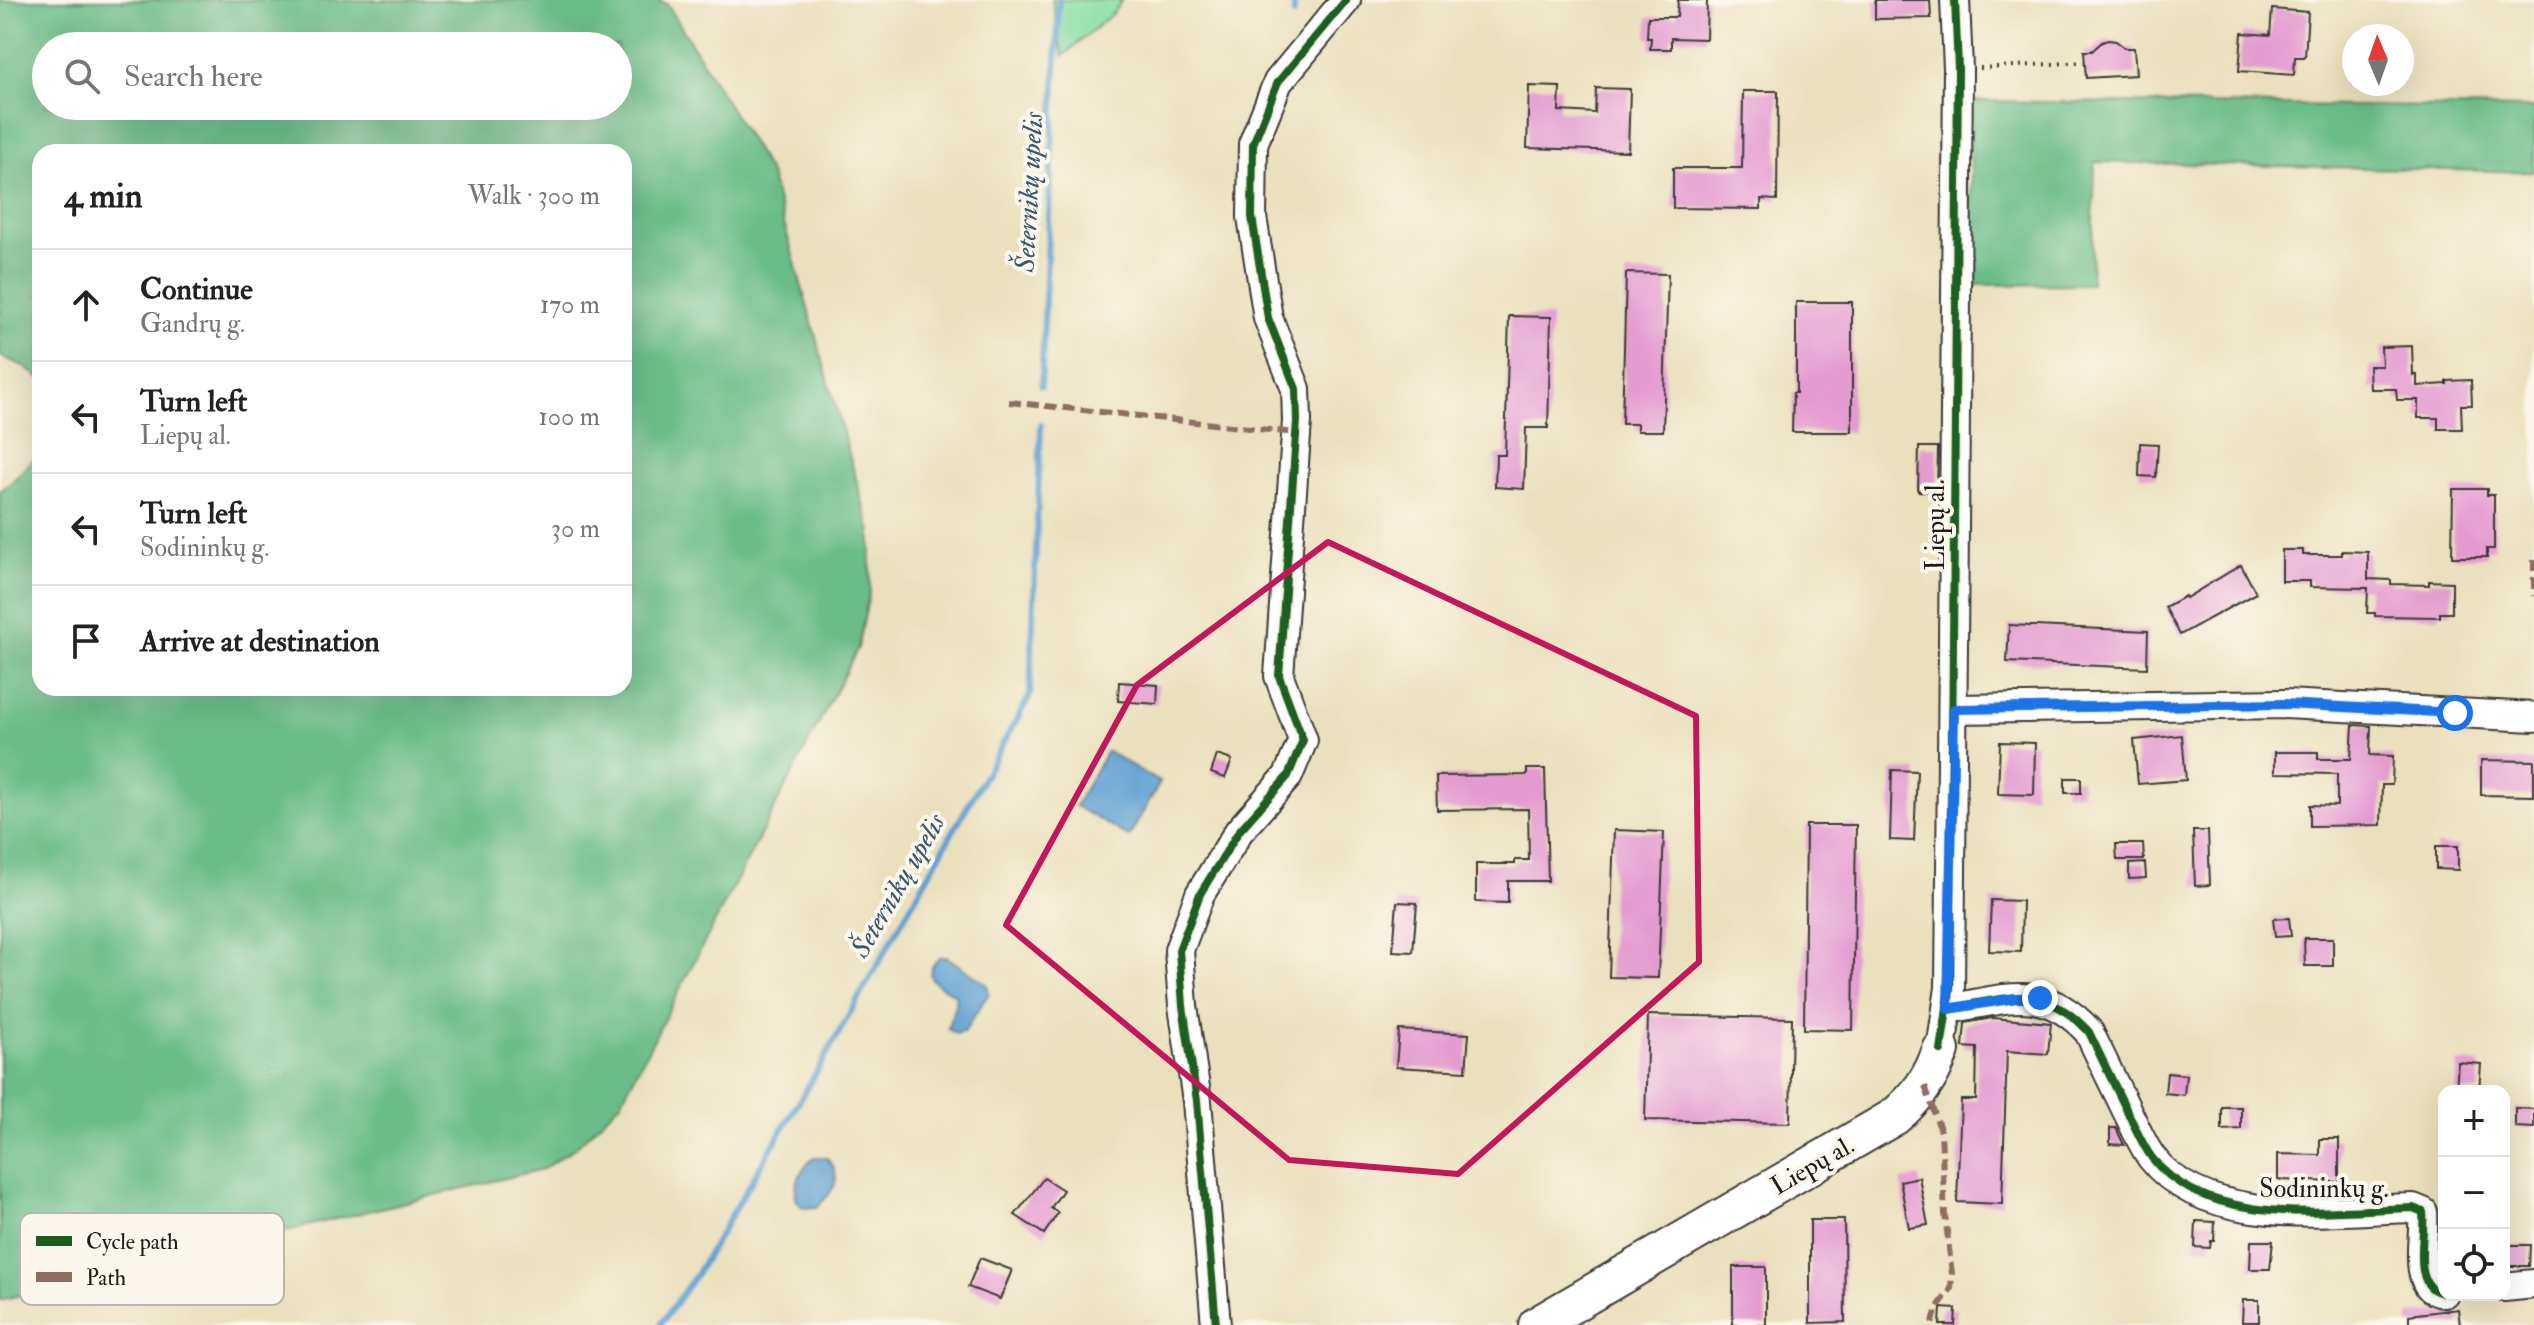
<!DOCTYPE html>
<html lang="en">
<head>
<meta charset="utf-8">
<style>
  :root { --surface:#fff; --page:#f2f2f2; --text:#222; --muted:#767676; --line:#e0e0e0 }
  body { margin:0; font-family:"IM FELL Double Pica",serif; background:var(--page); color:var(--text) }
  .controls { position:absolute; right:24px; bottom:24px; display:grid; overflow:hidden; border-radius:16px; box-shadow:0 8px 32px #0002 }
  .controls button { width:72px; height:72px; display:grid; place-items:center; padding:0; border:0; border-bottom:2px solid var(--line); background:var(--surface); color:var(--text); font:40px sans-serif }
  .compass { position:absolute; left:2342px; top:24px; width:72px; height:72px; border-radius:50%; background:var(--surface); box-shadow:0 8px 32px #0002; rotate:358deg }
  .stop { position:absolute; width:24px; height:24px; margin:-18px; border:6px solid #1a73e8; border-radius:50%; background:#fff }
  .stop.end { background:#1a73e8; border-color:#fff; box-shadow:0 2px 8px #0008 }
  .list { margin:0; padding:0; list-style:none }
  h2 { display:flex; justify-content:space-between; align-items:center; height:104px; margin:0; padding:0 32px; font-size:34px }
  h2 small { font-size:26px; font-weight:400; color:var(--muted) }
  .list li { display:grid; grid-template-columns:52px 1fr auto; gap:24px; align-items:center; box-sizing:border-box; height:112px; padding:0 32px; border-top:2px solid var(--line) }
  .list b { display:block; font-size:30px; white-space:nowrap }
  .list p { margin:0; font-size:26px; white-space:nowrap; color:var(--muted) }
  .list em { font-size:26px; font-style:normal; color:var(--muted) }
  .icon { flex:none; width:44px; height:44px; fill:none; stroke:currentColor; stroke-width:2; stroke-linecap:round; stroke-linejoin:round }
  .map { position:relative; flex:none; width:2534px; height:1325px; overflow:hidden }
  .search { position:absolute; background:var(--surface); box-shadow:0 8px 32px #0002; left:32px; top:32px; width:600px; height:88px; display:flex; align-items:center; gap:20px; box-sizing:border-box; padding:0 28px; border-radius:44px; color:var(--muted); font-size:30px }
  .panel { position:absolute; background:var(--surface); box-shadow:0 8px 32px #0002; left:32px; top:144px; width:600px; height:552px; border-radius:24px }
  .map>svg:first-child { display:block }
  .green { fill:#84dda3; stroke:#507c60; stroke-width:2 }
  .forest { fill:#6bbc89; stroke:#446c52; stroke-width:2; fill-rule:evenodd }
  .water { fill:#5fa0d2; stroke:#3e5e77; stroke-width:2 }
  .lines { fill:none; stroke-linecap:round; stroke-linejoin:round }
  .stream { stroke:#5fa0d2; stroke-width:6 }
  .building { fill:#e49cd0 }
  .minor-casing { stroke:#3b3934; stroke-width:32 }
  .major-casing { stroke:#3b3934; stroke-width:40 }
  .path { stroke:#3b3934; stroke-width:4; stroke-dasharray:2 6; stroke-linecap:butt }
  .minor { stroke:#fff; stroke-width:28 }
  .major { stroke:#fff; stroke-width:36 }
  .quiet { stroke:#8d6e63; stroke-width:6; stroke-dasharray:12 6; stroke-linecap:butt }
  .cycleway-casing { stroke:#fbf7ec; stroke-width:13 }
  .cycleway { stroke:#1b5e20; stroke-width:8 }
  .route { stroke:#1a73e8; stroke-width:10 }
  .marked { fill:none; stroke:#c2185b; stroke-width:6; stroke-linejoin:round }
  .labels { text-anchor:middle; stroke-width:8; stroke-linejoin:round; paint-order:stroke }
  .street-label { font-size:26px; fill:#1c1c1c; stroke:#fbf7ec }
  .water-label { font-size:28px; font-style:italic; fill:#3a576e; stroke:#fbf7ec }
  .key { fill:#fbf7ec; stroke:#b8b5ae; stroke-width:2 }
  .key-label { font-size:22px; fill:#1c1c1c }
</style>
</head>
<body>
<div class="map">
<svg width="2534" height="1325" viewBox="0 0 2534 1325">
  <rect width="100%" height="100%" fill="#fbf7ec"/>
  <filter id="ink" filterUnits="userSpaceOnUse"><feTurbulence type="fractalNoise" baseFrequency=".0125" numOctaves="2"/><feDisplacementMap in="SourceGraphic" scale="16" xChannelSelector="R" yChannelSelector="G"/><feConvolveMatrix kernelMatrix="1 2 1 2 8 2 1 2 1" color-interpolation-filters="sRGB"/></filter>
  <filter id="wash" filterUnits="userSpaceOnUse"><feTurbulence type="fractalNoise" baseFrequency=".006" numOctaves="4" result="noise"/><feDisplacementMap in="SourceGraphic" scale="32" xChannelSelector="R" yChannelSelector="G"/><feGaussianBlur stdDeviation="1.8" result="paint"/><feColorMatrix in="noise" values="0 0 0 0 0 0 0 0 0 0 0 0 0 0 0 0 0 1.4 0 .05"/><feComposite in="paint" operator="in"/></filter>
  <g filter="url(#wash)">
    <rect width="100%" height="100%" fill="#ebe0bd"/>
    <polygon class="green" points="1052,0 1122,0 1113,13 1063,56"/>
    <g class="forest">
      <path d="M0 0H658L668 5 770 174 871 532 870 590 858 648 621 1102 577 1146 543 1169 0 1300V490L9 485 40 452V688H624V152H40V378L24 366 0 356ZM46 46H618V106H46Z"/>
      <polygon points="1971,101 2534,108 2534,172 2095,162 2091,284 1971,285"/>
    </g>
    <g class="water">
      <polygon points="1107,751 1160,782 1129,837 1075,806"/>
      <path d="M947 957 987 984 989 993 964 1032 956 1034 948 1029C949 1017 958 1007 955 994 937 984 919 979 939 958Z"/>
      <path d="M815 1157 827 1158C845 1178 833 1192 817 1207L803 1208 796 1199C794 1183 802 1167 815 1157Z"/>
    </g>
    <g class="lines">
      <g class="stream">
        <polyline points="1294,14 1294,0"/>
        <polyline points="1041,386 1059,0"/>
        <polyline points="660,1325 697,1273 816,1073 1030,696 1041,425"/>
      </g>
    </g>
    <g id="blocks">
      <g class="building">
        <polygon points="1678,0 1707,0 1706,39 1671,38 1671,49 1650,49 1651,38 1647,38 1648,17 1677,17"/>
        <polygon points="1875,0 1930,0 1931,18 1875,19"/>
        <polygon points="2272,9 2308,12 2305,57 2295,57 2294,75 2239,71 2242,33 2270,35"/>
        <polygon points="2108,40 2116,41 2125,48 2134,48 2136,75 2086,78 2084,51 2092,51 2102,42"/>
        <polygon points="1529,86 1560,87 1559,111 1595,113 1596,88 1630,89 1628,151 1527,148"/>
        <polygon points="1743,91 1778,91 1777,200 1761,199 1761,209 1673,208 1673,168 1742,168"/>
        <polygon points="1626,273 1668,274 1663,431 1637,431 1637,424 1622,424"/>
        <polygon points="1796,302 1852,302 1852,432 1792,432 1793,393 1796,393"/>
        <polygon points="1509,316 1551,317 1548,428 1526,428 1524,489 1495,487 1496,455 1505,455"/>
        <polygon points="2412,346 2413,375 2417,375 2417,386 2447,384 2447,381 2471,380 2472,405 2461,405 2462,429 2438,429 2438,418 2418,418 2418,400 2397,400 2396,389 2370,389 2369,366 2382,366 2381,347"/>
        <polygon points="2140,443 2158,444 2156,477 2139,476"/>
        <polygon points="1919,447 1938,447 1937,492 1918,491"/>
        <polygon points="2453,489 2487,489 2487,495 2494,495 2494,549 2487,549 2487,557 2452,557"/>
        <polygon points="2282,550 2303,550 2303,555 2342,555 2342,551 2368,552 2368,579 2391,580 2391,584 2429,585 2429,581 2452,582 2452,613 2440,613 2440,617 2375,616 2375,613 2367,613 2368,588 2310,587 2310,581 2282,581"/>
        <polygon points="2241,565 2256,593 2180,635 2165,607 2185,596 2186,598"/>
        <polygon points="2009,625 2148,631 2147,668 2007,662"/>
        <polygon points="1119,682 1158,685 1157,704 1118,701"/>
        <polygon points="2353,725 2371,726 2370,755 2393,756 2392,785 2382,785 2381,825 2310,826 2310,805 2337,806 2337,774 2275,773 2275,752 2318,752 2318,759 2351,759"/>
        <polygon points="2182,735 2186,780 2138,784 2134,740"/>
        <polygon points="2000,742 2035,743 2034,795 1998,794"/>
        <polygon points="1217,755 1232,760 1225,778 1211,773"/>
        <polygon points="2481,760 2534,761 2534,796 2481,795"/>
        <polygon points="1527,769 1545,769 1548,881 1508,881 1508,903 1476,902 1476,864 1515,864 1515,860 1529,860 1528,809 1437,810 1436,776 1527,775"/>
        <polygon points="1892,770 1917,771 1914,841 1890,840"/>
        <rect x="2065" y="778" width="16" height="15"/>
        <polygon points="1806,825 1856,825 1853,1030 1804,1029"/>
        <polygon points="1614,830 1664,832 1658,978 1609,977"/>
        <polygon points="2193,831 2208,831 2210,885 2195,886"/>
        <polygon points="2116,844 2143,844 2144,860 2117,860"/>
        <polygon points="2436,846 2458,846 2458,870 2436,869"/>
        <polygon points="2145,863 2146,878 2129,879 2129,864"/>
        <polygon points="1991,900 2022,901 2021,952 1989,951"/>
        <polygon points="1397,902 1417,903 1413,952 1393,951"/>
        <polygon points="2289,918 2291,936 2275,937 2273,919"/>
        <polygon points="2304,938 2333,938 2333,966 2305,966"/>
        <polygon points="1648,1015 1792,1018 1790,1123 1645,1120"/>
        <polygon points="1992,1018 2051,1023 2048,1054 2007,1051 2002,1204 1957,1202 1961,1100 1976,1100 1977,1048 1963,1047 1965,1023"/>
        <polygon points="1399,1030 1469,1034 1466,1071 1396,1067"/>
        <polygon points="2458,1062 2481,1064 2479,1091 2456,1091"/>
        <polygon points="2167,1073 2186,1075 2184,1095 2165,1093"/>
        <polygon points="2222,1107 2241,1107 2241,1129 2222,1130"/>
        <polygon points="2515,1108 2534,1109 2534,1128 2515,1127"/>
        <polygon points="2110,1128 2116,1128 2124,1145 2110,1144"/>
        <polygon points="2320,1139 2339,1139 2339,1182 2278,1180 2278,1154 2320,1155"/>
        <polygon points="1919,1177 1928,1225 1909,1228 1900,1181"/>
        <polygon points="1044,1178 1063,1190 1051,1208 1058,1213 1044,1234 1015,1215"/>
        <polygon points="1810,1220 1844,1220 1845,1322 1810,1323"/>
        <polygon points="2196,1221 2215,1222 2214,1241 2211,1241 2210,1248 2195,1247"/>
        <polygon points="2251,1241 2273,1241 2270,1269 2250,1269"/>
        <polygon points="2504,1245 2530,1245 2529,1266 2504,1266"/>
        <polygon points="980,1258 1012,1270 1000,1299 968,1287"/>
        <rect x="1733" y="1267" width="33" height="58"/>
        <polygon points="2243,1300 2259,1300 2259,1322 2242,1322"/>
        <polygon points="1941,1308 1956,1309 1955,1325 1940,1325"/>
        <polygon points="2458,1309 2460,1325 2409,1325 2409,1315"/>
      </g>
    </g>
  </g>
  <g filter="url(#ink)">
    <use href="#blocks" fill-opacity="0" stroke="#3b3934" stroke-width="2"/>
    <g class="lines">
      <g class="minor-casing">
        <g id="minor">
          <polyline points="1954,709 2285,704 2534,717"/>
          <path d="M1948 1009C2007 999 2044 982 2089 1032 2102 1060 2116 1088 2129 1115 2136 1129 2143 1146 2152 1158 2207 1229 2335 1210 2413 1208L2423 1212C2426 1236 2410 1289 2444 1293"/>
          <polyline points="1941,1050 1950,988 1958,69 1955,0"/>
          <polyline points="2504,1287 2534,1284"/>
          <polyline points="1216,1325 1197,1101 1183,1006 1179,950 1200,894 1239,831 1288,776 1303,740 1279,676 1297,421 1296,389 1268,318 1252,217 1253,144 1278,82 1346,0"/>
        </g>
      </g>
      <g class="major-casing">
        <path id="major" d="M1537 1325 1894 1117C1917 1098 1931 1079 1941 1050"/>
      </g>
      <polyline class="path" points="1980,68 2085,62"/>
      <use href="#minor" class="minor"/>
      <use href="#major" class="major"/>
      <g class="quiet">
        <polyline points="1009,402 1296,433"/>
        <polyline points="2534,559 2534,596"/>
        <polyline points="1925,1086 1941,1132 1945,1214 1952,1274 1951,1289 1937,1308 1932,1325"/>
      </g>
      <g class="cycleway-casing">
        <g id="cycleway">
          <path d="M1948 1009C2007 999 2044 982 2089 1032 2102 1060 2116 1088 2129 1115 2136 1129 2143 1146 2152 1158 2207 1229 2335 1210 2413 1208L2423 1212C2426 1236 2410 1289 2444 1293"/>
          <polyline points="1941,1050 1950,988 1958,69 1955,0"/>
          <polyline points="1216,1325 1197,1101 1183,1006 1179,950 1200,894 1239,831 1288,776 1303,740 1279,676 1297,421 1296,389 1268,318 1252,217 1253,144 1278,82 1346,0"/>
        </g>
      </g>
      <use href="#cycleway" class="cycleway"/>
    </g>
  </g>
  <g class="lines" filter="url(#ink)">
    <polyline class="route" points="2040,998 2016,998 1948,1009 1954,709 2285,704 2455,713"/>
  </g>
  <path class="marked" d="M1328 542 1696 716 1699 962 1458 1174 1289 1160 1006 925 1137 685Z"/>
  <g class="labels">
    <g class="street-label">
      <text transform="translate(1935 525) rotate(-90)" y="9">Liepų al.</text>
      <text transform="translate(1812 1165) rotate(-30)" y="9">Liepų al.</text>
      <text x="2324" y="1197">Sodininkų g.</text>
    </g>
    <g class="water-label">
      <text transform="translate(1028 192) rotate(-87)" y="10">Šeternikų upelis</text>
      <text transform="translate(897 885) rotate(-60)" y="10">Šeternikų upelis</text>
    </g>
  </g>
  <rect x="20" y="1213" width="264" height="92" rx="12" class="key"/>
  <rect x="36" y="1236" width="36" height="10" fill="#1b5e20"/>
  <rect x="36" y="1272" width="36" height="10" fill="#8d6e63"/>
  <g class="key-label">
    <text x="86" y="1249">Cycle path</text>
    <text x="86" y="1285">Path</text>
  </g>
</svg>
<div class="controls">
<button>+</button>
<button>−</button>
<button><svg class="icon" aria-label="locate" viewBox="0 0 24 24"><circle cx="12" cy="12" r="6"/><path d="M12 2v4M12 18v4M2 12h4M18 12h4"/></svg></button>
</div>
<svg class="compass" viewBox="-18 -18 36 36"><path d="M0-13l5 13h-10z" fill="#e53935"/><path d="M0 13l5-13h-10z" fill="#767676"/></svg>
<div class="stop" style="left:2455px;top:713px"></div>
<div class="stop end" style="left:2040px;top:998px"></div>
<div class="search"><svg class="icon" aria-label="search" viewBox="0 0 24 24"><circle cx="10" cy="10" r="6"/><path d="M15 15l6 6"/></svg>Search here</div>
<section class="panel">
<h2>4 min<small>Walk · 300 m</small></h2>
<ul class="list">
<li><svg class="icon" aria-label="ahead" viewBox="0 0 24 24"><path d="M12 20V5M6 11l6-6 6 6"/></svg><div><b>Continue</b><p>Gandrų g.</p></div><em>170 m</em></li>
<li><svg class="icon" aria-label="left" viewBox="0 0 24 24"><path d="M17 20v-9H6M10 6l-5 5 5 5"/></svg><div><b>Turn left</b><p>Liepų al.</p></div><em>100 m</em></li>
<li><svg class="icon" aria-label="left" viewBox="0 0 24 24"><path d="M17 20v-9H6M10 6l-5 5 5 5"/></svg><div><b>Turn left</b><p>Sodininkų g.</p></div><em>30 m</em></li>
<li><svg class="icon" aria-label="arrive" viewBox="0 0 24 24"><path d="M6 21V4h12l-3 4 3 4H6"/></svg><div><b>Arrive at destination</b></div></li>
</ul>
</section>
</div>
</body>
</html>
